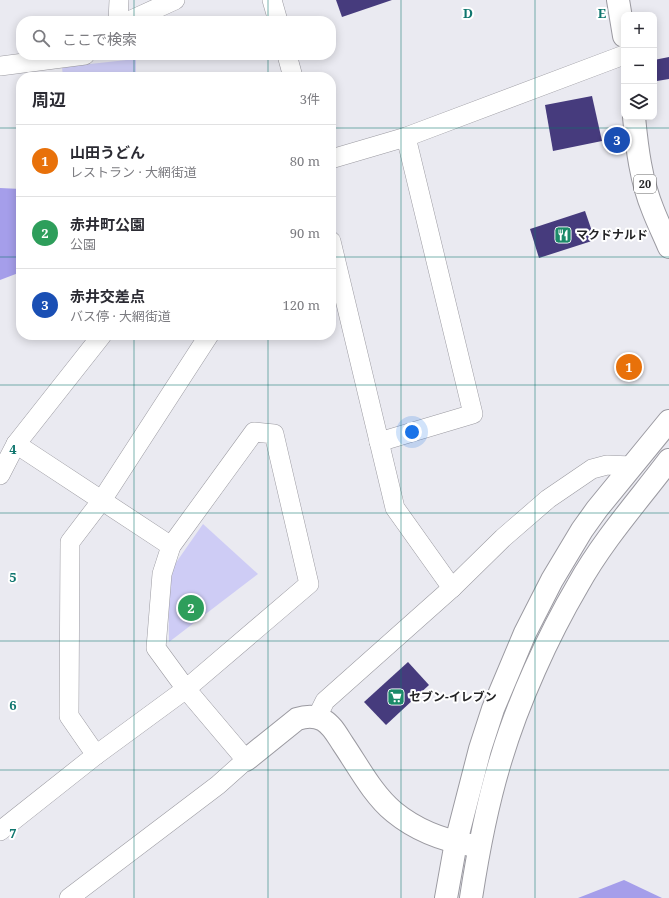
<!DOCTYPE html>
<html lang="ja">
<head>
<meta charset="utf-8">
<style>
  :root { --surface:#fff; --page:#f7f7f7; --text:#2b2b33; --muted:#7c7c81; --line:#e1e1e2; --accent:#ea580c }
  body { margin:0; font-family:"Noto Serif","Noto Sans JP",serif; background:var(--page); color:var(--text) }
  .controls { position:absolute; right:12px; top:12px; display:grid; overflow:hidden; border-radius:8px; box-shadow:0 2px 10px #0003 }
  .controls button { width:36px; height:36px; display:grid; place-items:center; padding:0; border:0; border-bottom:1px solid var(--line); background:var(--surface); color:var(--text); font:20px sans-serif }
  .you { position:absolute; left:412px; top:432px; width:14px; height:14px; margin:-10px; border:3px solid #fff; border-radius:50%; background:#1a73e8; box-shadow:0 0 0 6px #1a73e833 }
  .badge { display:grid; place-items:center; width:26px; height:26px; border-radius:50%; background:var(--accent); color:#fff; font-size:13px; font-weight:700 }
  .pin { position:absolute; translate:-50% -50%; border:2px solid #fff; box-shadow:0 1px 4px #0006 }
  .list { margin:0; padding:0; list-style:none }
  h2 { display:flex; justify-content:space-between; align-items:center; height:52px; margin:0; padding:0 16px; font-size:17px }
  h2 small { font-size:13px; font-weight:400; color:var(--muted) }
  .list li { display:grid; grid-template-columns:26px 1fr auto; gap:12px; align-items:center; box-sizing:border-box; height:72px; padding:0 16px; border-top:1px solid var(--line) }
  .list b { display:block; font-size:15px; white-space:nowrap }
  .list p { margin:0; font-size:13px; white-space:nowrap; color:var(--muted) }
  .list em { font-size:13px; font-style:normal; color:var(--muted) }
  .icon { flex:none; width:22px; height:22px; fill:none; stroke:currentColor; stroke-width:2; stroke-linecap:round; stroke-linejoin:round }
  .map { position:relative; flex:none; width:669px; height:898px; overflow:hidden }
  .search { position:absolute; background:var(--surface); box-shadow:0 2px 10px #0003; left:16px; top:16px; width:320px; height:44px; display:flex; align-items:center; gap:10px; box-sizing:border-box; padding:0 14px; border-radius:16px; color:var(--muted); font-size:15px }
  .panel { position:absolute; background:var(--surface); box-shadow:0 2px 10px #0003; left:16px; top:72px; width:320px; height:268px; border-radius:16px }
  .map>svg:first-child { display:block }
  .green { fill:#ceccf5 }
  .forest { fill:#a59eea }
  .building { fill:#463b7d }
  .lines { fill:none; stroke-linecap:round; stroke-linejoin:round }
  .minor-casing { stroke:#9b9aa1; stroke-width:20 }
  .tertiary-casing { stroke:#9b9aa1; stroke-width:24 }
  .primary-casing { stroke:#9b9aa1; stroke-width:24 }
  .minor { stroke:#fff; stroke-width:19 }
  .tertiary { stroke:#fff; stroke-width:22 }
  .primary { stroke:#fff; stroke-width:22 }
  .grid { fill:none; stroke:#0f766e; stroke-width:1; stroke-opacity:0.55 }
  .labels { text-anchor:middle; stroke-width:4; stroke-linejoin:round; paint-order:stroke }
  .shield { fill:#fff; stroke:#666667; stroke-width:1 }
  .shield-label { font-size:11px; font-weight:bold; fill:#242426 }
  .poi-label { font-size:12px; font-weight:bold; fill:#242426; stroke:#fff; text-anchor:start }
  .grid-label { font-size:13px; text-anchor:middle; font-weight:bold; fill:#0f766e; stroke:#fff; stroke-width:4; stroke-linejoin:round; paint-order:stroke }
</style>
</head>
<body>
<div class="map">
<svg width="669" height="898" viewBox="0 0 669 898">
  <rect width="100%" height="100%" fill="#eaeaf1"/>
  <g class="green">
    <polygon points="136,59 136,77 63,77 62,67"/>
    <polygon points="203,524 258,574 169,642 168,574"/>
  </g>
  <g class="forest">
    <polygon points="0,188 21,189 21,272 0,280"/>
    <polygon points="624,880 662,898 578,898"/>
  </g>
  <g class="building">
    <polygon points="336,0 392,0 342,17"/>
    <polygon points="669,57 669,79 657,81 654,60"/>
    <polygon points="592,96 602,141 553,151 545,105"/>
    <polygon points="585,211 595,240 539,258 530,229"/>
    <polygon points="408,662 429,685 386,725 364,702"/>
  </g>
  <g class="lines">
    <g class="minor-casing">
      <g id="minor">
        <polyline points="272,0 278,21"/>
        <polyline points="118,21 119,0"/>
        <polyline points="129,21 175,0"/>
        <polyline points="287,55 293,77"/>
        <polyline points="0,66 85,55"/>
        <polyline points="331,159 406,137 624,55"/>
        <polyline points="331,241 395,508 452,588"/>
        <polyline points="379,442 473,414 406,137"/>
        <polyline points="16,444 171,546"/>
        <polyline points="0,475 16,444 102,335"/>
        <polyline points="317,717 325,701 452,588 503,538 548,499 592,469 607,465 632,466"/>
        <polyline points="96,755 69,716 70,542 102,500 209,335"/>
        <polyline points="0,831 96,755 186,689 309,584 274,434 254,432 171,546 162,574 156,648 186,689 246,760 218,785 69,898"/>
      </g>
    </g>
    <g class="tertiary-casing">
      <g id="tertiary">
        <path d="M246 760 297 719C306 716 314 715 323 720 332 725 337 735 343 744 358 766 373 795 394 812 416 830 442 840 470 845"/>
        <polyline points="446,898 456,842 480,749 493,709 525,633 552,580 582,530 597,509 669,421"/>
        <path d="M471 898C478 852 487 804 501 759 518 702 548 636 578 585 603 540 638 501 669 460"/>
      </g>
    </g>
    <g class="primary-casing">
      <g id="primary">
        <polyline points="618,0 624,36"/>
        <path d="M634 117C637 148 641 181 653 210 658 223 664 235 669 247"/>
      </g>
    </g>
    <use href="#minor" class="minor"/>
    <use href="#tertiary" class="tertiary"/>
    <use href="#primary" class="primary"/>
  </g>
  <path class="grid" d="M134 0V21M268 0V21M401 0V898M535 0V898M134 55V77M268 55V77M0 128H21M331 128H669M0 257H21M331 257H669M134 335V898M268 335V898M0 385H669M0 513H669M0 641H669M0 770H669"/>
  <defs>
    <g id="restaurant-square" transform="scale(0.9)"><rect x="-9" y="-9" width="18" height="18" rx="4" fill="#1c8a69" stroke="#fff"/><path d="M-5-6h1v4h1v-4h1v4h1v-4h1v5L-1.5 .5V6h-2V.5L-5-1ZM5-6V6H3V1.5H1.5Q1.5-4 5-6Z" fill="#fff"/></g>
    <g id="supermarket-square" transform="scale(0.9)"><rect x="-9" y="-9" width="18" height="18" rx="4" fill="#1c8a69" stroke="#fff"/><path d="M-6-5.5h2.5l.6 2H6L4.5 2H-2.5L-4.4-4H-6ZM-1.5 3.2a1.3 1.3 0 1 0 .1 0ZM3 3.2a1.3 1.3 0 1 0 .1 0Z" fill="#fff"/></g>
  </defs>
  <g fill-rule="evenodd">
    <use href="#restaurant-square" x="563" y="235"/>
    <use href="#supermarket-square" x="396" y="697"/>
  </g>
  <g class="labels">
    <rect class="shield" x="634" y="175" width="22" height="18" rx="3"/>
    <g class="shield-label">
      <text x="645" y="188">20</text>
    </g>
    <g class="poi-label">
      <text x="576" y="239">マクドナルド</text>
      <text x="409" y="701">セブン-イレブン</text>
    </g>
  </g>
  <g class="grid-label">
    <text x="468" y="18">D</text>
    <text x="602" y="18">E</text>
    <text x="13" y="454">4</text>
    <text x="13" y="582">5</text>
    <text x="13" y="710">6</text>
    <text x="13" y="838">7</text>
  </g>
</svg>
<div class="controls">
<button>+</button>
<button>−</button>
<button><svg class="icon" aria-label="layers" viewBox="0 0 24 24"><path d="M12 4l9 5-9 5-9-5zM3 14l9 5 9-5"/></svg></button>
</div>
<div class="you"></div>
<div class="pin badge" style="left:629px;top:367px;background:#e8710a">1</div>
<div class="pin badge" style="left:191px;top:608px;background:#2e9e5b">2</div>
<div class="pin badge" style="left:617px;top:140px;background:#1a4fb4">3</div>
<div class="search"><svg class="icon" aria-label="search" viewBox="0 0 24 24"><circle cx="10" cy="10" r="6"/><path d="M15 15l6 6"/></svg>ここで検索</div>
<section class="panel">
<h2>周辺<small>3件</small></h2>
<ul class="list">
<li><span class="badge" style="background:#e8710a">1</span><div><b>山田うどん</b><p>レストラン · 大網街道</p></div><em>80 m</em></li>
<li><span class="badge" style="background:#2e9e5b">2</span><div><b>赤井町公園</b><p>公園</p></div><em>90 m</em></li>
<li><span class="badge" style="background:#1a4fb4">3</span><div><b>赤井交差点</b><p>バス停 · 大網街道</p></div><em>120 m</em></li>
</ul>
</section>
</div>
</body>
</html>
